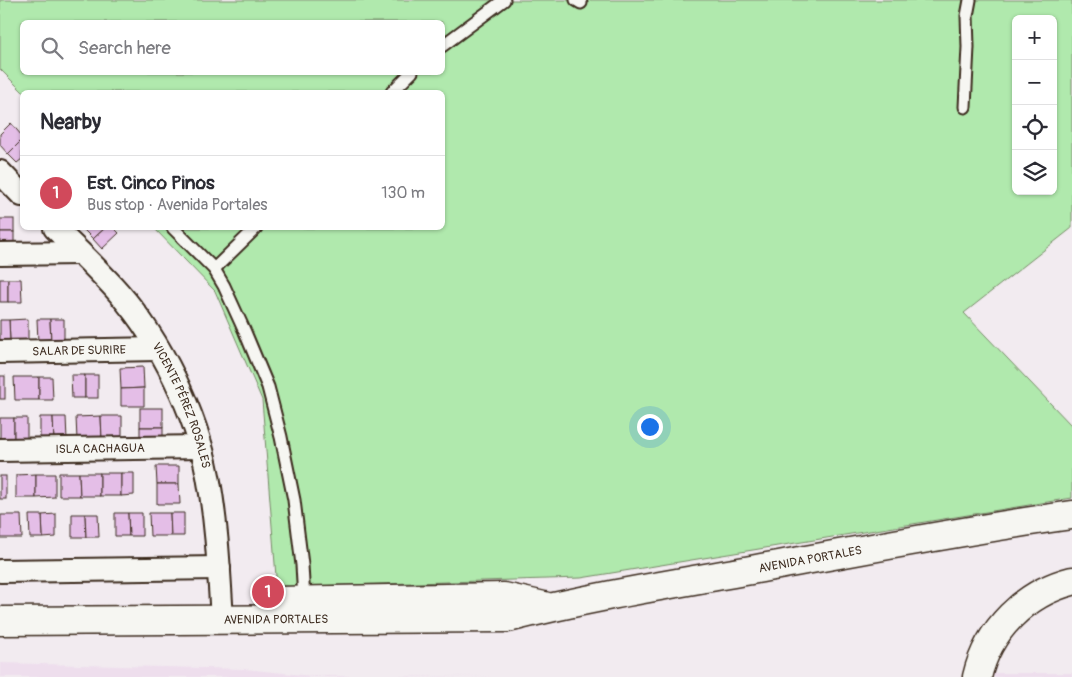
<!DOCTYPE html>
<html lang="en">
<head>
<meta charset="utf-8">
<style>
  :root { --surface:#fff; --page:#f2f2f3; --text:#2b2b33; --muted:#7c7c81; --line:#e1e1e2; --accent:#d1495b }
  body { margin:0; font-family:Pangolin,sans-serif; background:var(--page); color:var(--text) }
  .controls { position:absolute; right:15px; top:15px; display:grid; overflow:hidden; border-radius:8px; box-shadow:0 1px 4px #0004 }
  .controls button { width:45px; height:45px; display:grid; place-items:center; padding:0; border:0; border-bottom:1px solid var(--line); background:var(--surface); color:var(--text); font:25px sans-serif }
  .you { position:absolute; left:649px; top:426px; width:18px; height:18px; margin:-12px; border:4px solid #fff; border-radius:50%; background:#1a73e8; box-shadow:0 0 0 8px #1a73e833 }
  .badge { display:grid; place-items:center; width:32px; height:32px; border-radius:50%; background:var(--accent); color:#fff; font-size:16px; font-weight:700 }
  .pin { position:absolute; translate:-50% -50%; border:2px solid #fff; box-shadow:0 1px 5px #0006 }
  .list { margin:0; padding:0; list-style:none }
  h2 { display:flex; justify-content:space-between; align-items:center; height:65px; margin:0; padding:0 20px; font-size:21px }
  h2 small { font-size:16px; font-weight:400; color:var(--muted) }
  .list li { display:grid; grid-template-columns:32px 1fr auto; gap:15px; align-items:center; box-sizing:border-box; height:75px; padding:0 20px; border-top:1px solid var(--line) }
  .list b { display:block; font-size:19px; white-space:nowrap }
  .list p { margin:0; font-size:16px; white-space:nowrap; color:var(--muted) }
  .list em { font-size:16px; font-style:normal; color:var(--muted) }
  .icon { flex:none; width:28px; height:28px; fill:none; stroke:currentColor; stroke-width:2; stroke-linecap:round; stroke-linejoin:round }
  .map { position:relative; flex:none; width:1072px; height:677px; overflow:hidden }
  .search { position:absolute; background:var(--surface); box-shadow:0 1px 4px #0004; left:20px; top:20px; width:425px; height:55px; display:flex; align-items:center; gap:12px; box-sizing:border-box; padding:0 18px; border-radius:8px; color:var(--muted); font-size:19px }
  .panel { position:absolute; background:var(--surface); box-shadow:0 1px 4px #0004; left:20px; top:90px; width:425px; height:140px; border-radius:8px }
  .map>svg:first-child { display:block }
  .built { fill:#eedeed }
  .green { fill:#b0e9ad; stroke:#768a66; fill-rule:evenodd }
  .building { fill:#e4bee7; stroke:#3b2a1e }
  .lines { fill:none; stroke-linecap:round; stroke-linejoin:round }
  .lane-casing { stroke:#3b2a1e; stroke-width:15 }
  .street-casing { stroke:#3b2a1e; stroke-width:26 }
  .secondary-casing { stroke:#3b2a1e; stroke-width:31 }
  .lane { stroke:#f6f6f2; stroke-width:11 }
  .street { stroke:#f6f6f2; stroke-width:22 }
  .secondary { stroke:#f6f6f2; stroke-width:28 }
  .labels { text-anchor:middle; stroke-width:4.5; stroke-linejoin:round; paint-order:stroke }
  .street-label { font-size:12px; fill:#3b2a1e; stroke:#f6f6f2 }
</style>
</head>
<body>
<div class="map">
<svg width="1072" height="677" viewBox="0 0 1072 677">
  <rect width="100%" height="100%" fill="#f2ebf0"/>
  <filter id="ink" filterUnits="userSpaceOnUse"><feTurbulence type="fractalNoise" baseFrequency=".02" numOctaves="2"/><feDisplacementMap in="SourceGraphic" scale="10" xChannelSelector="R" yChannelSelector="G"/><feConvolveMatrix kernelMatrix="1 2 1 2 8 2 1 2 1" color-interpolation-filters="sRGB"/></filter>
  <g filter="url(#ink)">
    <g class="built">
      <polygon points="0,663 245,669 312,676 498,677 0,677"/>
      <polygon points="995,673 1072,673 1072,677 959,677"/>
    </g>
    <path class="green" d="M0 0H1072V228L964 313 1072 426V498L581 578 311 586 277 589 262 400 215 291 154 228H442V92H23L0 69ZM1016 19H1053V191H1016ZM22 22H442V72H22Z"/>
    <g class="building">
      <polygon points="11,123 22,136 22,140 8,154 0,145 0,134"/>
      <polygon points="22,140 22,159 17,163 8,154"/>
      <rect x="0" y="219" width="14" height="13"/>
      <polygon points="87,228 105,228 93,239 84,230"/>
      <polygon points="105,228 114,228 119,233 102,249 93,239"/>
      <rect x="0" y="232" width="14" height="13"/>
      <rect x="0" y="279" width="8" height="23"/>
      <polygon points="8,279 21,279 22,302 8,302"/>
      <polygon points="28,319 28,342 10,342 9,320"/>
      <polygon points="37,319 50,319 51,342 38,342"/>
      <polygon points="50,319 64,319 64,341 51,342"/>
      <polygon points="0,320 9,320 10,342 0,343"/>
      <polygon points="143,367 144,388 121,389 120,368"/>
      <polygon points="71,375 85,375 85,398 72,398"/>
      <rect x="85" y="375" width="13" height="23"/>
      <rect x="0" y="376" width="5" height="23"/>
      <polygon points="14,377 39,377 39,400 15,400"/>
      <polygon points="39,377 52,377 53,400 39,400"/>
      <polygon points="144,388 144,406 121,406 121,389"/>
      <rect x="140" y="408" width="23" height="19"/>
      <polygon points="101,416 102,439 77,440 76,417"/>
      <polygon points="101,416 122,416 122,439 102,439"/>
      <polygon points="40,417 53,417 54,440 40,440"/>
      <polygon points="53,417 66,417 67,440 54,440"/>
      <rect x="0" y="418" width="14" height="23"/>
      <rect x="14" y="418" width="13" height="23"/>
      <polygon points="140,427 163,427 163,443 140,444"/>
      <polygon points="156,466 179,466 179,484 157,484"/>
      <polygon points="59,473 79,473 80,496 59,496"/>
      <polygon points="79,473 100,473 100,496 80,496"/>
      <rect x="100" y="473" width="21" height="23"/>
      <polygon points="121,473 134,473 134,495 121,496"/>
      <polygon points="36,474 36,498 16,498 16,475"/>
      <polygon points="36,474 55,474 55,497 36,498"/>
      <rect x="0" y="476" width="6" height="23"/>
      <polygon points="157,484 179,484 180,504 157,504"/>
      <polygon points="115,513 128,513 129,536 115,536"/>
      <polygon points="128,513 142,513 142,536 129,536"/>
      <polygon points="149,513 170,513 171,536 150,536"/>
      <polygon points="170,513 184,513 184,536 171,536"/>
      <polygon points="56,514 56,537 43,538 42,515"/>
      <polygon points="72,514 85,514 86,537 72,537"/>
      <polygon points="85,514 98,514 99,537 86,537"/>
      <polygon points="1,515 21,515 22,538 1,538"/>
      <polygon points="29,515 42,515 43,538 30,538"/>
    </g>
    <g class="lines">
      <g class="lane-casing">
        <g id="lane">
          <polyline points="576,0 581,3"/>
          <polyline points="442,46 504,0"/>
          <polyline points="392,92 412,72"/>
          <polyline points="965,107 968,47 967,16 970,0"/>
          <polyline points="173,228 214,269 224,286 245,332 268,387 281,437 294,500 302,565 304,600"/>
          <polyline points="214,269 256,228"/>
        </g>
      </g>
      <g class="street-casing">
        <g id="street">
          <polyline points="0,172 22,195"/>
          <path id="s1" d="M55 228C76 249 99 270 119 293 161 341 196 413 208 476 217 524 219 572 222 620"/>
          <polyline points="0,254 80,253"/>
          <path id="s2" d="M0 352 158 349"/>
          <path id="s3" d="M0 450 201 447"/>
          <polyline points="0,571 219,568"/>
        </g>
      </g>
      <g class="secondary-casing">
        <g id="secondary">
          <polyline points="276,601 504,597 544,606"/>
          <path id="s4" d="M0 621 508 618C593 596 680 583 767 567 868 549 970 529 1072 515"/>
          <path d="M977 677C988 630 1025 593 1072 581"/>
        </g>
      </g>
      <use href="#lane" class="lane"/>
      <use href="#street" class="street"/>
      <use href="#secondary" class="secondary"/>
    </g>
  </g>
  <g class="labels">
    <g class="street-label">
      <text dy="4" stroke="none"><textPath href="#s2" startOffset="79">SALAR DE SURIRE</textPath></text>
      <text dy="4" stroke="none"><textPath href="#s1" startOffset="221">VICENTE PÉREZ ROSALES</textPath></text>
      <text dy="4" stroke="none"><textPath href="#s3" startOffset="100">ISLA CACHAGUA</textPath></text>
      <text dy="4" stroke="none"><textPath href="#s4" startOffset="816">AVENIDA PORTALES</textPath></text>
      <text dy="4" stroke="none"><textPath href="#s4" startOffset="276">AVENIDA PORTALES</textPath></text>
    </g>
  </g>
</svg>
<div class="controls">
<button>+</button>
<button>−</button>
<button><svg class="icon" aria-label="locate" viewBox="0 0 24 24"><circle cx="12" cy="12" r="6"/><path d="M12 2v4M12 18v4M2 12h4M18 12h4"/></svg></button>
<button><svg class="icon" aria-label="layers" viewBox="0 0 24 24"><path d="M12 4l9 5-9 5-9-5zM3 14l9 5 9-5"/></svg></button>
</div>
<div class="you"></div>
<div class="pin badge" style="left:268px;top:592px">1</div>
<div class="search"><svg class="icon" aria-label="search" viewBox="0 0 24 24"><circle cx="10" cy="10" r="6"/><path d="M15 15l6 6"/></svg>Search here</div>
<section class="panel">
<h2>Nearby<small></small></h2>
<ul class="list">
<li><span class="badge">1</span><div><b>Est. Cinco Pinos</b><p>Bus stop · Avenida Portales</p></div><em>130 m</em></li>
</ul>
</section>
</div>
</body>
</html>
